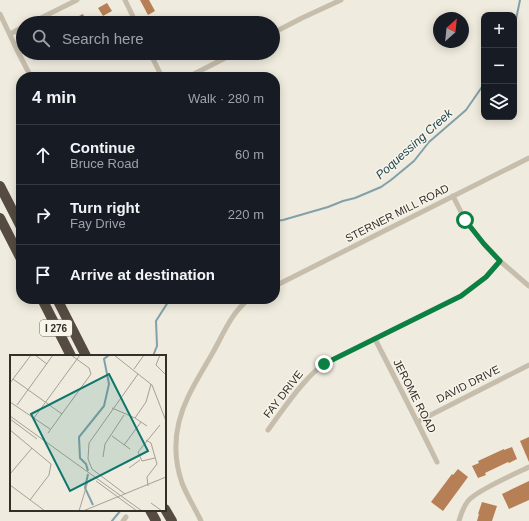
<!DOCTYPE html>
<html lang="en">
<head>
<meta charset="utf-8">
<style>
  :root { --surface:#171b24; --page:#242831; --text:#f1f3f6; --muted:#9ea1a6; --line:#363941 }
  body { margin:0; font-family:Helvetica,sans-serif; background:var(--page); color:var(--text) }
  .controls { position:absolute; right:12px; top:12px; display:grid; overflow:hidden; border-radius:8px; box-shadow:0 2px 10px #0003 }
  .controls button { width:36px; height:36px; display:grid; place-items:center; padding:0; border:0; border-bottom:1px solid var(--line); background:var(--surface); color:var(--text); font:20px sans-serif }
  .compass { position:absolute; left:433px; top:12px; width:36px; height:36px; border-radius:50%; background:var(--surface); box-shadow:0 2px 10px #0003; rotate:27deg }
  .stop { position:absolute; width:12px; height:12px; margin:-9px; border:3px solid #0b8043; border-radius:50%; background:#fff }
  .stop.end { background:#0b8043; border-color:#fff; box-shadow:0 1px 4px #0008 }
  .list { margin:0; padding:0; list-style:none }
  h2 { display:flex; justify-content:space-between; align-items:center; height:52px; margin:0; padding:0 16px; font-size:17px }
  h2 small { font-size:13px; font-weight:400; color:var(--muted) }
  .list li { display:grid; grid-template-columns:26px 1fr auto; gap:12px; align-items:center; box-sizing:border-box; height:60px; padding:0 16px; border-top:1px solid var(--line) }
  .list b { display:block; font-size:15px; white-space:nowrap }
  .list p { margin:0; font-size:13px; white-space:nowrap; color:var(--muted) }
  .list em { font-size:13px; font-style:normal; color:var(--muted) }
  .icon { flex:none; width:22px; height:22px; fill:none; stroke:currentColor; stroke-width:2; stroke-linecap:round; stroke-linejoin:round }
  .map { position:relative; flex:none; width:529px; height:521px; overflow:hidden }
  .search { position:absolute; background:var(--surface); box-shadow:0 2px 10px #0003; left:16px; top:16px; width:264px; height:44px; display:flex; align-items:center; gap:10px; box-sizing:border-box; padding:0 14px; border-radius:22px; color:var(--muted); font-size:15px }
  .panel { position:absolute; background:var(--surface); box-shadow:0 2px 10px #0003; left:16px; top:72px; width:264px; height:232px; border-radius:16px }
  .map>svg:first-child { display:block }
  .lines { fill:none; stroke-linecap:round; stroke-linejoin:round }
  .stream { stroke:#81a0a9; stroke-width:2 }
  .building { fill:#b67f55 }
  .street { stroke:#c6bdac; stroke-width:5 }
  .highway { stroke:#554b42; stroke-width:10 }
  .route { stroke:#0b8043; stroke-width:5 }
  .labels { text-anchor:middle; stroke-width:3; stroke-linejoin:round; paint-order:stroke }
  .shield { fill:#f7f4ea; stroke:#6f6a64; stroke-width:1 }
  .shield-label { font-size:10px; font-weight:bold; fill:#352f2a }
  .street-label { font-size:11px; fill:#352f2a; stroke:#f7f4ea }
  .water-label { font-size:12px; font-style:italic; fill:#244651; stroke:#f7f4ea }
  .inset-river { fill:none; stroke:#81a0a9; stroke-width:2 }
  .inset-road { fill:none; stroke:#a5a096; stroke-width:1 }
  .view { fill:#0f766e; fill-opacity:0.15; stroke:#0f766e; stroke-width:2 }
  .inset-edge { fill:none; stroke:#352f2a; stroke-width:2 }
</style>
</head>
<body>
<div class="map">
<svg width="529" height="521" viewBox="0 0 529 521">
  <rect width="100%" height="100%" fill="#efebde"/>
  <g class="lines">
    <g class="stream">
      <polyline points="514,29 520,0"/>
      <polyline points="275,221 283,220 328,207 343,201 355,198 381,187 391,180 414,161 429,142 466,110 484,84"/>
      <polyline points="153,356 157,346 156,321 170,299"/>
      <polyline points="112,521 121,510"/>
    </g>
  </g>
  <g class="building">
    <polygon points="140,0 149,0 155,11 148,15"/>
    <polygon points="107,3 112,11 103,16 98,8"/>
    <polygon points="83,14 87,23 65,23"/>
    <polygon points="529,437 529,462 520,441"/>
    <polygon points="512,447 517,459 509,463 508,462 485,473 486,475 478,478 472,466 479,463 478,461 504,449 504,450"/>
    <polygon points="458,469 468,477 443,511 431,502 452,474 453,475"/>
    <polygon points="529,481 529,500 509,509 502,494"/>
    <polygon points="482,502 497,506 492,521 477,521 479,514 478,514"/>
  </g>
  <g class="lines">
    <g class="street">
      <polyline points="125,0 136,23"/>
      <polyline points="0,14 17,50 31,77"/>
      <polyline points="31,23 77,0"/>
      <polyline points="273,33 302,18 341,0"/>
      <polyline points="10,34 23,27"/>
      <polyline points="150,53 162,77"/>
      <polyline points="188,77 235,53"/>
      <polyline points="453,196 465,220 484,244 500,261 529,286"/>
      <polyline points="275,286 529,158"/>
      <path d="M375 339C396 380 417 421 437 462"/>
      <polyline points="417,422 529,365"/>
      <path d="M268 430C279 415 289 400 302 385 309 377 315 370 324 364L461 296 486 277 500 261"/>
      <polyline points="123,521 126,517"/>
      <path d="M201 521C195 508 187 496 182 483 172 454 175 424 188 397 195 382 204 368 212 354 223 335 231 313 249 299"/>
      <path d="M459 521C461 514 463 507 468 501 477 490 515 474 529 467"/>
    </g>
    <g class="highway">
      <polyline points="0,186 21,227"/>
      <polyline points="0,218 21,259"/>
      <polyline points="42,299 71,356"/>
      <polyline points="57,299 86,356"/>
      <polyline points="165,509 172,521"/>
      <polyline points="150,510 156,521"/>
    </g>
  </g>
  <g class="lines">
    <polyline class="route" points="324,364 461,296 486,277 500,261 484,244 465,220"/>
  </g>
  <g class="labels">
    <rect class="shield" x="40" y="320" width="32" height="16" rx="3"/>
    <g class="shield-label">
      <text x="56" y="332">I 276</text>
    </g>
    <g class="street-label">
      <text transform="translate(397 213) rotate(-27)" y="4">STERNER MILL ROAD</text>
      <text transform="translate(468 384) rotate(-27)" y="4">DAVID DRIVE</text>
      <text transform="translate(283 394) rotate(-52)" y="4">FAY DRIVE</text>
      <text transform="translate(415 396) rotate(63)" y="4">JEROME ROAD</text>
    </g>
    <g class="water-label">
      <text transform="translate(414 144) rotate(-42)" y="4">Poquessing Creek</text>
    </g>
  </g>
  <g transform="translate(10 355)">
    <rect width="156" height="156" fill="#efebde"/>
    <path class="inset-river" d="M78 116 76 109 70 103 69 82 94 51 99 29 94 4 99 0M78 119 75 133 83 150"/>
    <path class="inset-road" d="M25 0 37 9M104 0 142 30 156 66M150 0 146 10 156 20M124 14 134 0M3 24 52 59M0 28 21 0M0 47 40 74M7 50 43 0M102 53 125 63 137 71M0 61 132 156M24 63 70 0M125 63 136 47 141 29M0 64 27 84M0 75 41 109 39 120 20 145M38 78 81 19 79 13 61 0M102 81 120 94M136 85 141 88 147 109 137 122 138 131M114 90 131 67M93 102 95 89 114 60M145 103 132 106 128 97 150 70M119 113 130 105M0 119 22 93M86 126 127 156M0 130 35 156M115 139 82 114 78 104 79 88 128 19M141 148 152 156M69 156 78 126M73 156 156 122"/>
    <path class="view" d="M99 19 138 96 60 136 21 59Z"/>
    <rect width="156" height="156" class="inset-edge"/>
  </g>
</svg>
<div class="controls">
<button>+</button>
<button>−</button>
<button><svg class="icon" aria-label="layers" viewBox="0 0 24 24"><path d="M12 4l9 5-9 5-9-5zM3 14l9 5 9-5"/></svg></button>
</div>
<svg class="compass" viewBox="-18 -18 36 36"><path d="M0-13l5 13h-10z" fill="#e53935"/><path d="M0 13l5-13h-10z" fill="#9ea1a6"/></svg>
<div class="stop" style="left:465px;top:220px"></div>
<div class="stop end" style="left:324px;top:364px"></div>
<div class="search"><svg class="icon" aria-label="search" viewBox="0 0 24 24"><circle cx="10" cy="10" r="6"/><path d="M15 15l6 6"/></svg>Search here</div>
<section class="panel">
<h2>4 min<small>Walk · 280 m</small></h2>
<ul class="list">
<li><svg class="icon" aria-label="ahead" viewBox="0 0 24 24"><path d="M12 20V5M6 11l6-6 6 6"/></svg><div><b>Continue</b><p>Bruce Road</p></div><em>60 m</em></li>
<li><svg class="icon" aria-label="right" viewBox="0 0 24 24"><path d="M7 20v-9h11M14 6l5 5-5 5"/></svg><div><b>Turn right</b><p>Fay Drive</p></div><em>220 m</em></li>
<li><svg class="icon" aria-label="arrive" viewBox="0 0 24 24"><path d="M6 21V4h12l-3 4 3 4H6"/></svg><div><b>Arrive at destination</b></div></li>
</ul>
</section>
</div>
</body>
</html>
